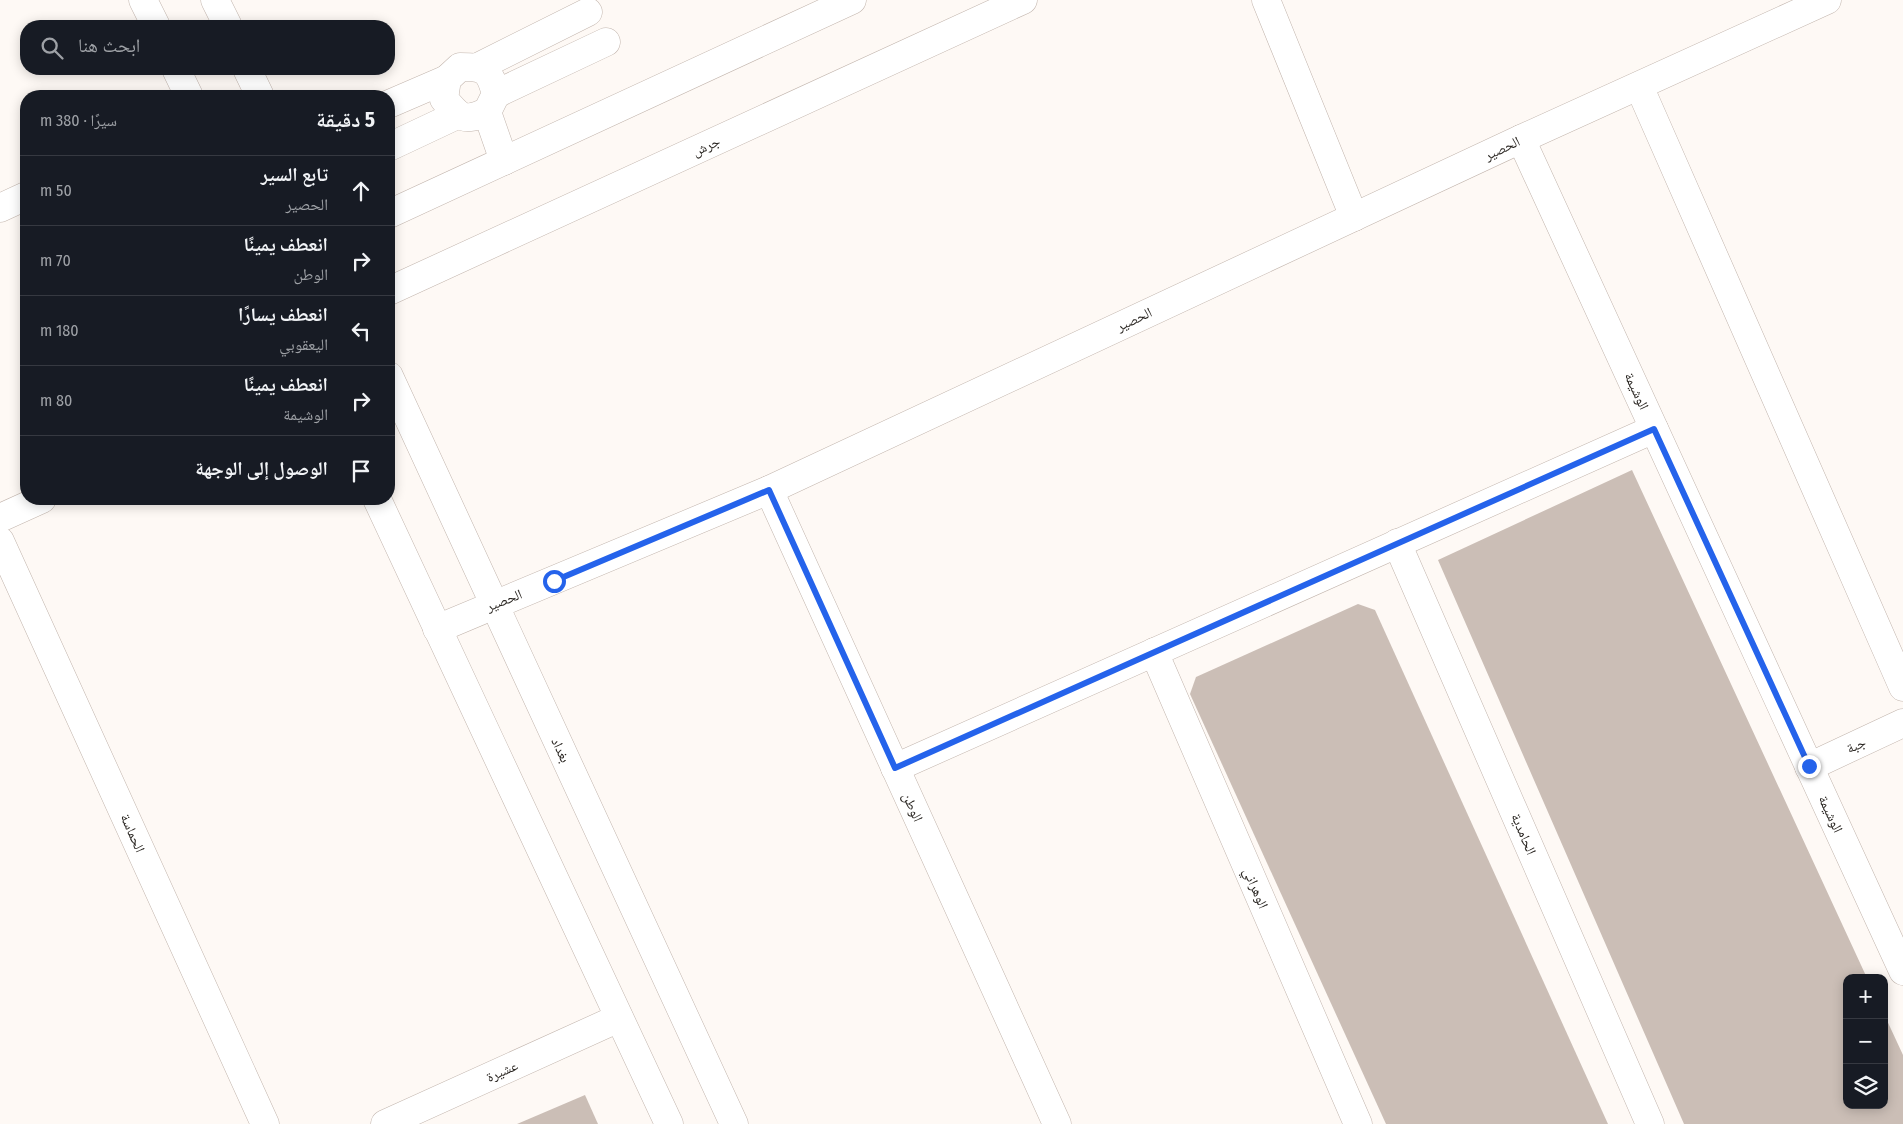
<!DOCTYPE html>
<html lang="ar">
<head>
<meta charset="utf-8">
<style>
  :root { --surface:#171b24; --page:#242831; --text:#f1f3f6; --muted:#9ea1a6; --line:#363941 }
  body { margin:0; font-family:"Fira Sans Condensed","Noto Naskh Arabic",sans-serif; background:var(--page); color:var(--text); direction:rtl }
  .controls { position:absolute; right:15px; bottom:15px; display:grid; overflow:hidden; border-radius:10px; box-shadow:0 2px 12px #0003 }
  .controls button { width:45px; height:45px; display:grid; place-items:center; padding:0; border:0; border-bottom:1px solid var(--line); background:var(--surface); color:var(--text); font:25px sans-serif }
  .stop { position:absolute; width:15px; height:15px; margin:-11px; border:4px solid #2563eb; border-radius:50%; background:#fff }
  .stop.end { background:#2563eb; border-color:#fff; box-shadow:0 1px 5px #0008 }
  .list { margin:0; padding:0; list-style:none }
  h2 { display:flex; justify-content:space-between; align-items:center; height:65px; margin:0; padding:0 20px; font-size:21px }
  h2 small { font-size:16px; font-weight:400; color:var(--muted) }
  .list li { display:grid; grid-template-columns:32px 1fr auto; gap:15px; align-items:center; box-sizing:border-box; height:70px; padding:0 20px; border-top:1px solid var(--line) }
  .list b { display:block; font-size:19px; white-space:nowrap }
  .list p { margin:0; font-size:16px; white-space:nowrap; color:var(--muted) }
  .list em { font-size:16px; font-style:normal; color:var(--muted) }
  .icon { flex:none; width:28px; height:28px; fill:none; stroke:currentColor; stroke-width:2; stroke-linecap:round; stroke-linejoin:round }
  .map { position:relative; flex:none; width:1903px; height:1124px; overflow:hidden; direction:ltr }
  .search { position:absolute; background:var(--surface); box-shadow:0 2px 12px #0003; left:20px; top:20px; width:375px; height:55px; display:flex; align-items:center; gap:12px; box-sizing:border-box; padding:0 18px; border-radius:20px; color:var(--muted); font-size:19px }
  .panel { position:absolute; background:var(--surface); box-shadow:0 2px 12px #0003; left:20px; top:90px; width:375px; height:415px; border-radius:20px; direction:rtl }
  .map>svg:first-child { display:block }
  .building { fill:#cbbeb6 }
  .lines { fill:none; stroke-linecap:round; stroke-linejoin:round }
  .minor-casing { stroke:#c2b5ad; stroke-width:29 }
  .minor { stroke:#fff; stroke-width:28 }
  .route { stroke:#2563eb; stroke-width:6 }
  .labels { text-anchor:middle; stroke-width:4; stroke-linejoin:round; paint-order:stroke }
  .street-label { font-size:14px; fill:#2b2723; stroke:#fff }
</style>
</head>
<body>
<div class="map">
<svg width="1903" height="1124" viewBox="0 0 1903 1124">
  <rect width="100%" height="100%" fill="#fef9f5"/>
  <g class="building">
    <polygon points="1632,470 1867,978 1847,978 1847,1105 1884,1105 1884,1014 1903,1055 1903,1124 1684,1124 1438,560"/>
    <polygon points="1358,604 1375,610 1608,1124 1386,1124 1190,694 1196,677"/>
    <polygon points="585,1095 598,1124 517,1124"/>
  </g>
  <g class="lines">
    <g class="minor-casing">
      <g id="minor">
        <polyline points="143,0 156,26"/>
        <polyline points="215,0 228,26"/>
        <polyline points="1266,0 1354,217"/>
        <polyline points="478,67 588,12"/>
        <polyline points="176,69 189,96"/>
        <polyline points="247,69 260,96"/>
        <polyline points="1639,86 1903,687"/>
        <polyline points="496,94 606,42"/>
        <polyline points="389,104 447,79"/>
        <path d="M487 112C463 122 460 118 444 99L447 79 460 67C485 67 489 69 496 94L487 112 504 161"/>
        <polyline points="1521,139 1903,971"/>
        <polyline points="389,147 457,115"/>
        <polyline points="0,208 26,196"/>
        <polyline points="389,214 852,0"/>
        <polyline points="389,291 1023,0"/>
        <polyline points="389,376 734,1124"/>
        <polyline points="769,490 1057,1124"/>
        <polyline points="377,499 669,1124"/>
        <polyline points="0,518 42,499"/>
        <polyline points="0,541 265,1124"/>
        <polyline points="1397,543 1650,1124"/>
        <polyline points="437,629 769,490 1521,139 1827,0"/>
        <polyline points="1154,652 1358,1124"/>
        <polyline points="1809,767 1903,723"/>
        <polyline points="895,768 1654,429"/>
        <polyline points="385,1124 619,1018"/>
      </g>
    </g>
    <use href="#minor" class="minor"/>
  </g>
  <g class="lines">
    <polyline class="route" points="554,581 769,490 895,768 1654,429 1809,766"/>
  </g>
  <g class="labels">
    <g class="street-label">
      <text transform="translate(706 146) rotate(-25)" y="5">جرش</text>
      <text transform="translate(1502 148) rotate(-25)" y="5">الحصير</text>
      <text transform="translate(1134 319) rotate(-25)" y="5">الحصير</text>
      <text transform="translate(1637 391) rotate(65)" y="5">الوشيمة</text>
      <text transform="translate(504 600) rotate(-22)" y="5">الحصير</text>
      <text transform="translate(1856 745) rotate(-25)" y="5">جبة</text>
      <text transform="translate(561 750) rotate(65)" y="5">بغداد</text>
      <text transform="translate(913 807) rotate(66)" y="5">الوطن</text>
      <text transform="translate(1831 814) rotate(65)" y="5">الوشيمة</text>
      <text transform="translate(133 833) rotate(66)" y="5">الحماسة</text>
      <text transform="translate(1524 834) rotate(67)" y="5">الحامدية</text>
      <text transform="translate(1256 888) rotate(67)" y="5">الوهراني</text>
      <text transform="translate(502 1071) rotate(-24)" y="5">عشيرة</text>
    </g>
  </g>
</svg>
<div class="controls">
<button>+</button>
<button>−</button>
<button><svg class="icon" aria-label="layers" viewBox="0 0 24 24"><path d="M12 4l9 5-9 5-9-5zM3 14l9 5 9-5"/></svg></button>
</div>
<div class="stop" style="left:554px;top:581px"></div>
<div class="stop end" style="left:1809px;top:766px"></div>
<div class="search"><svg class="icon" aria-label="search" viewBox="0 0 24 24"><circle cx="10" cy="10" r="6"/><path d="M15 15l6 6"/></svg>ابحث هنا</div>
<section class="panel">
<h2>5 دقيقة<small>سيرًا · 380 m</small></h2>
<ul class="list">
<li><svg class="icon" aria-label="ahead" viewBox="0 0 24 24"><path d="M12 20V5M6 11l6-6 6 6"/></svg><div><b>تابع السير</b><p>الحصير</p></div><em>50 m</em></li>
<li><svg class="icon" aria-label="right" viewBox="0 0 24 24"><path d="M7 20v-9h11M14 6l5 5-5 5"/></svg><div><b>انعطف يمينًا</b><p>الوطن</p></div><em>70 m</em></li>
<li><svg class="icon" aria-label="left" viewBox="0 0 24 24"><path d="M17 20v-9H6M10 6l-5 5 5 5"/></svg><div><b>انعطف يسارًا</b><p>اليعقوبي</p></div><em>180 m</em></li>
<li><svg class="icon" aria-label="right" viewBox="0 0 24 24"><path d="M7 20v-9h11M14 6l5 5-5 5"/></svg><div><b>انعطف يمينًا</b><p>الوشيمة</p></div><em>80 m</em></li>
<li><svg class="icon" aria-label="arrive" viewBox="0 0 24 24"><path d="M6 21V4h12l-3 4 3 4H6"/></svg><div><b>الوصول إلى الوجهة</b></div></li>
</ul>
</section>
</div>
</body>
</html>
